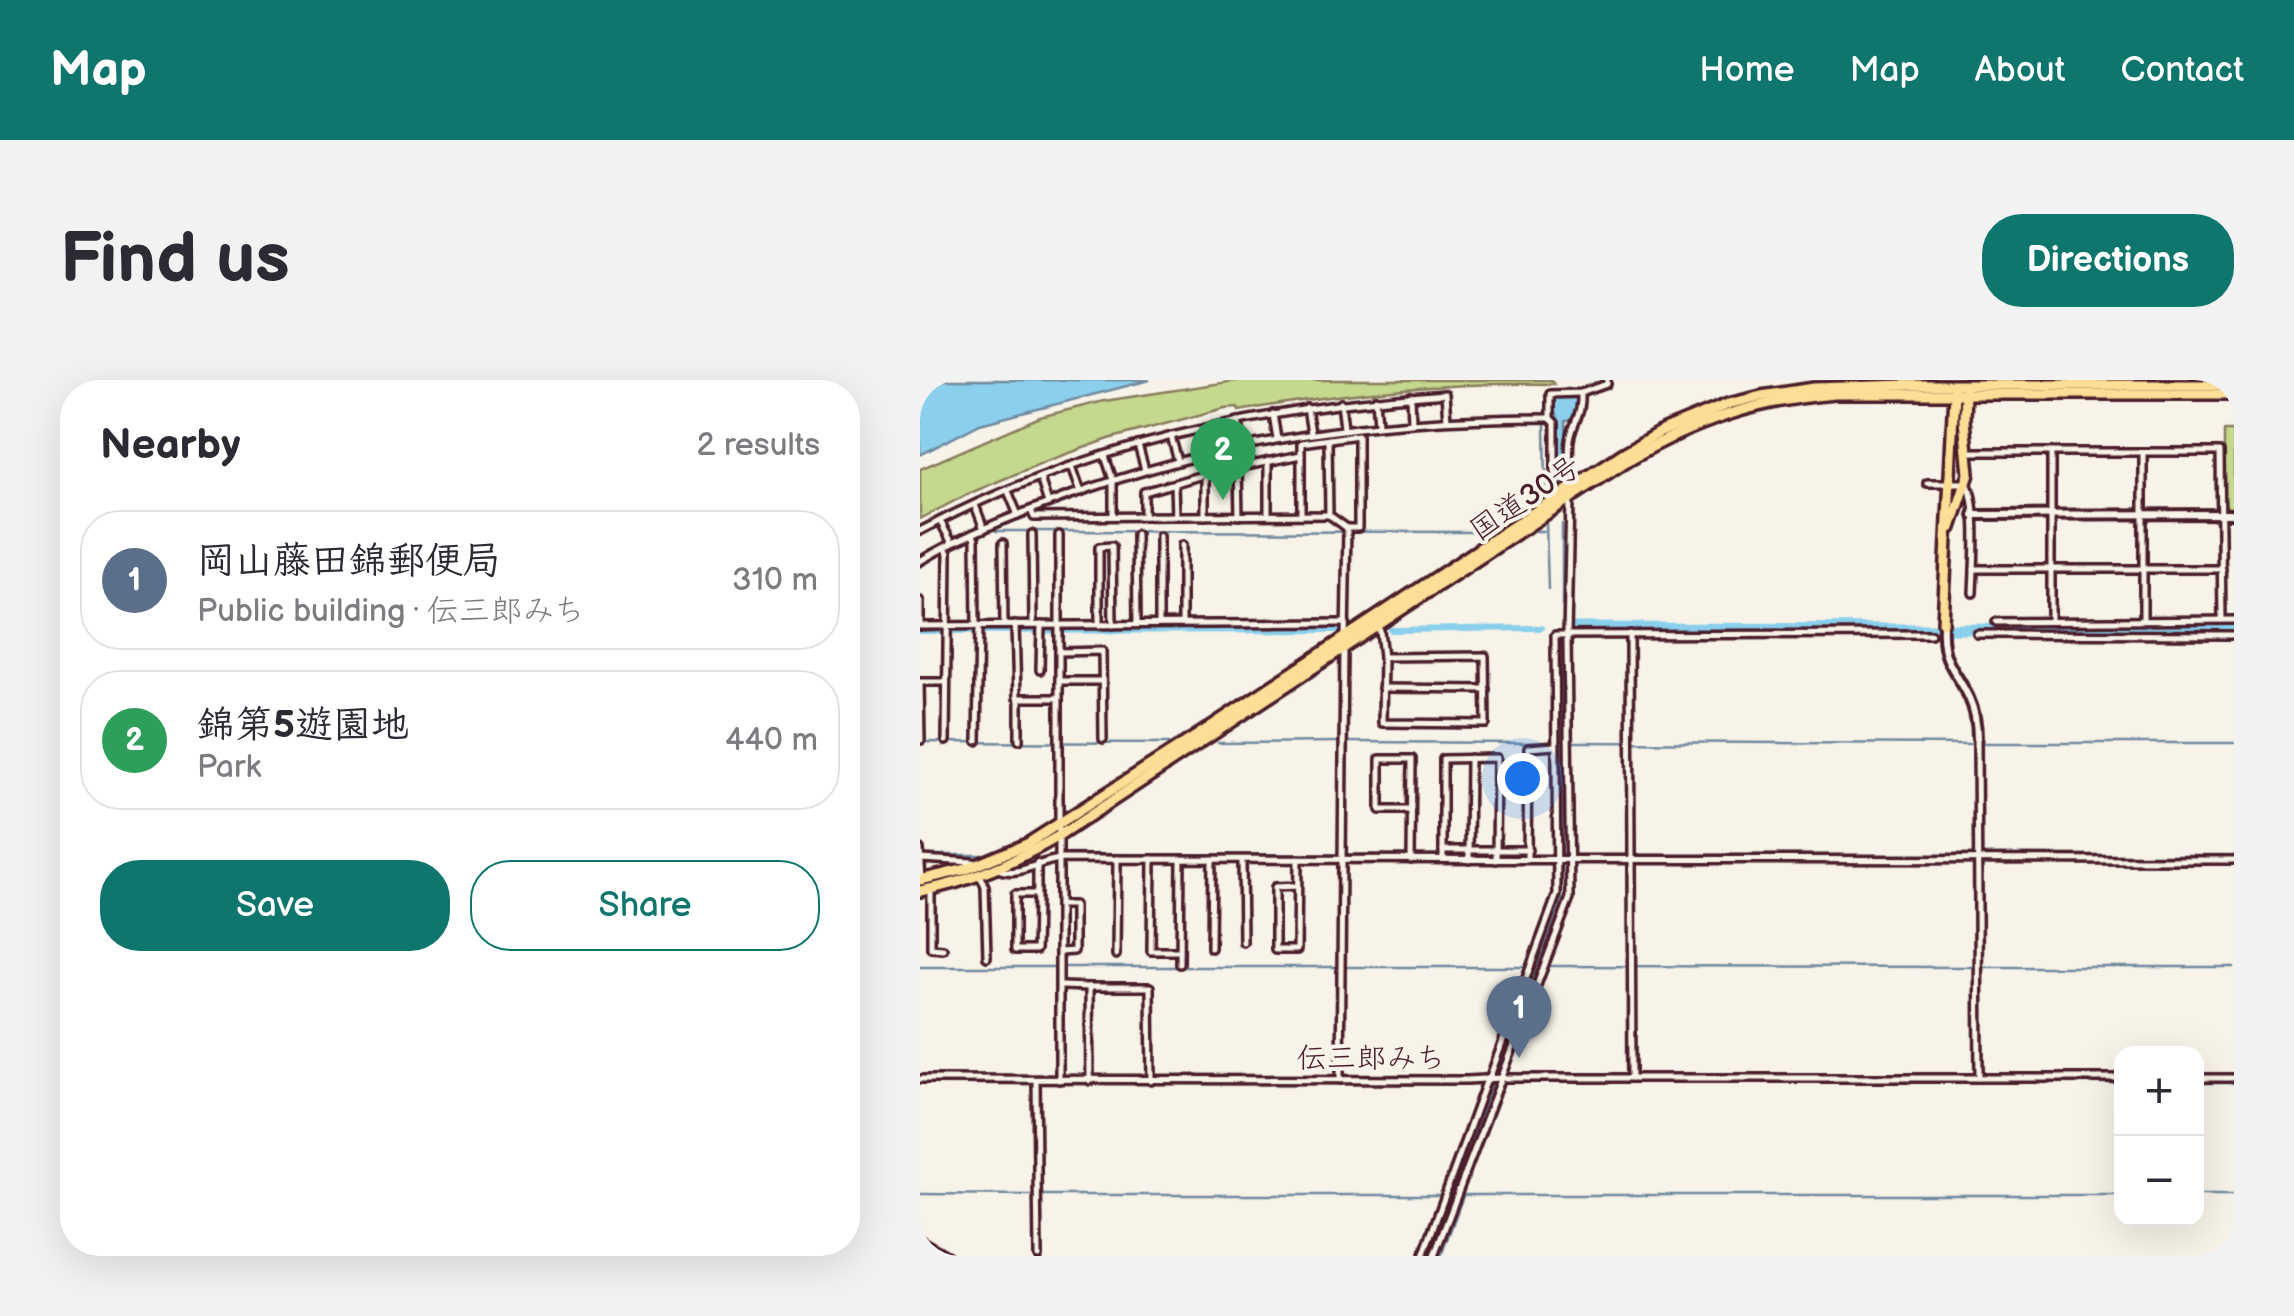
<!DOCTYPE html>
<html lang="en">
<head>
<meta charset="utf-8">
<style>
  :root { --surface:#fff; --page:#f2f2f3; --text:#2b2b33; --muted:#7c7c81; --line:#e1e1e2; --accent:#0f766e }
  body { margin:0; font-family:"Balsamiq Sans","Klee One",sans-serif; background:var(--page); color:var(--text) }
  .controls { position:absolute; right:30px; bottom:30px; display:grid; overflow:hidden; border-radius:20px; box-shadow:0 10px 40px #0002 }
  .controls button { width:90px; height:90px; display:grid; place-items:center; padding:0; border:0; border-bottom:2px solid var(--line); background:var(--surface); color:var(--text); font:50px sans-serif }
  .you { position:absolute; left:602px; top:398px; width:35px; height:35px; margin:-25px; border:8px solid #fff; border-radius:50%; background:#1a73e8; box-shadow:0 0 0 15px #1a73e833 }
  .badge { display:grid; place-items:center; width:65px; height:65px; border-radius:50%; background:var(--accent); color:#fff; font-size:32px; font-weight:700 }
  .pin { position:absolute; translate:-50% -82px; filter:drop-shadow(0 2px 5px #0008) }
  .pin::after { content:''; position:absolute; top:52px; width:35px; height:30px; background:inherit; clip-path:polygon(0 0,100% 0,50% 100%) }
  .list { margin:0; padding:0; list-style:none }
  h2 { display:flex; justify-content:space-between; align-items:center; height:130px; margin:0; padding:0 40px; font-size:42px }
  h2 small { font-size:32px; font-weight:400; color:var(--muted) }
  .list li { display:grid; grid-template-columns:65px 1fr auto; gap:30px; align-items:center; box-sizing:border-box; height:140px; margin:0 20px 20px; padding:0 20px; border:2px solid var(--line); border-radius:40px }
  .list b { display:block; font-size:38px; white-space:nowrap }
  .list p { margin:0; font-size:32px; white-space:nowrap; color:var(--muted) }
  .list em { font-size:32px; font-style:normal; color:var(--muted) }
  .actions { display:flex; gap:20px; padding:30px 40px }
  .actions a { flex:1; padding:22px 0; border:2px solid var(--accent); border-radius:40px; text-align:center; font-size:35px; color:var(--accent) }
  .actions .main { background:var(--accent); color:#fff }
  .map { position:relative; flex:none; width:1314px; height:876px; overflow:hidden; border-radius:40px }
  header { display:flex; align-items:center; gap:60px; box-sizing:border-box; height:140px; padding:0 50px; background:var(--accent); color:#fff }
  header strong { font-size:48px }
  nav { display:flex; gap:55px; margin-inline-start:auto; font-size:35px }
  .intro { display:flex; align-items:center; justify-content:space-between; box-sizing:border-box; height:240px; padding:0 60px }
  h1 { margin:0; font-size:70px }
  .button { padding:25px 45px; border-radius:40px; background:var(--accent); color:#fff; font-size:35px; font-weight:700 }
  main { display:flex; gap:60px; padding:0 60px }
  aside { flex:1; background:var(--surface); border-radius:40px; box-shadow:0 10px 40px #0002 }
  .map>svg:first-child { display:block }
  .green { fill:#c5d98e; stroke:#887c5c; stroke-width:2.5 }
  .water { fill:#8acfec; stroke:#70899f; stroke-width:2.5 }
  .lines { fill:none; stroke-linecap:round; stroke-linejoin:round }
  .stream { stroke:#70899f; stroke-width:2.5 }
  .canal { stroke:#8acfec; stroke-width:6 }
  .river { stroke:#8acfec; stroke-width:11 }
  .minor-casing { stroke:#4a1f2b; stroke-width:12 }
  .tertiary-casing { stroke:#4a1f2b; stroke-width:14 }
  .trunk-casing { stroke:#4a1f2b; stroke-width:16 }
  .minor { stroke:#f7f3e8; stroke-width:5 }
  .tertiary { stroke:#f7f3e8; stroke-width:6 }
  .trunk { stroke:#fdde96; stroke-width:9 }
  .labels { text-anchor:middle; stroke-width:8; stroke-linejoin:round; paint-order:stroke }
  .street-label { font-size:30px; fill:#4a1f2b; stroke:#f7f3e8 }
</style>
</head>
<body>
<header>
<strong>Map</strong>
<nav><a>Home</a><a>Map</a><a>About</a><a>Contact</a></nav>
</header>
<div class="intro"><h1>Find us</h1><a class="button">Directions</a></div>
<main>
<aside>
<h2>Nearby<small>2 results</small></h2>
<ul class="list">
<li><span class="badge" style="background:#5c6f8a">1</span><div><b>岡山藤田錦郵便局</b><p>Public building · 伝三郎みち</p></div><em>310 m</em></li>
<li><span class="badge" style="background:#2e9e5b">2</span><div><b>錦第5遊園地</b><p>Park</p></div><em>440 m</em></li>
</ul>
<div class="actions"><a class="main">Save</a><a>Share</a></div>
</aside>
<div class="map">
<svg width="1314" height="876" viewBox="0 0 1314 876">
  <rect width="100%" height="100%" fill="#f7f3e8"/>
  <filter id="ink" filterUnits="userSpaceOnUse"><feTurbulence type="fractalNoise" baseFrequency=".01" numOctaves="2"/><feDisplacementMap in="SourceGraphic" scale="20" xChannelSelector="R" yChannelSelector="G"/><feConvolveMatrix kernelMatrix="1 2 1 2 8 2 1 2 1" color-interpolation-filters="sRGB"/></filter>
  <g filter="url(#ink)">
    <g class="green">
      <path d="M321 0H632L634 4C527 2 424 12 319 31L318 27 305 28 192 58 124 82 48 114 0 139V89L120 37 184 21Z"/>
      <polygon points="1304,51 1314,51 1314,128 1308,128 1304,124"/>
    </g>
    <g class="water">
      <polygon points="0,0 230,0 60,44 0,75"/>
      <polygon points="636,14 652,14 659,19 660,25 652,40 646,41 647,101 638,104 638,39 632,27 632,20"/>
    </g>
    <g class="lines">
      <g class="stream">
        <polyline points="626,144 628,209"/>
        <polyline points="642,144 642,226"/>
        <polyline points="76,151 564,152"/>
        <polyline points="616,151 625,151"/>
        <path d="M0 187C41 161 87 144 132 127 290 67 456 40 625 43L626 113"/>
        <polyline points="652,245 659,249"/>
        <polyline points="0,362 249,363"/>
        <polyline points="426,362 632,363"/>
        <polyline points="639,362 645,362"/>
        <polyline points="653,362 1055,364"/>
        <polyline points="298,363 419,362"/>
        <polyline points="1060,363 1314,363"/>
        <polyline points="148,474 633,475"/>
        <polyline points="1,475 65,475"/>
        <polyline points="654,475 1314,475"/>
        <polyline points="628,586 1056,587"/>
        <polyline points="0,587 605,587"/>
        <polyline points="1062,587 1314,587"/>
        <polyline points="579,686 642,521 642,249"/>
        <polyline points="587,702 1202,703"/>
        <polyline points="0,703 113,704"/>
        <polyline points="120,703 559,703 571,707"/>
        <polyline points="1276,703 1314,703"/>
        <polyline points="0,814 111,815"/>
        <polyline points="120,815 522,815"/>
        <polyline points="541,815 1202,815"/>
        <polyline points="1276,815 1314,815"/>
        <polyline points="121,818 121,876"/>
        <polyline points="0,864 21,876"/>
        <polyline points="507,876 573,702"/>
        <polyline points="521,876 543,816"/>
      </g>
      <g class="canal">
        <polyline points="471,250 621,248"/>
        <polyline points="0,251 420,250"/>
      </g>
      <g class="river">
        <polyline points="651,248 1018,249"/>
        <polyline points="1027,249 1314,250"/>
      </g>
      <g class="minor-casing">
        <g id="minor">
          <polyline points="491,16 492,42"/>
          <polyline points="456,19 458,44"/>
          <polyline points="421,23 424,48"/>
          <polyline points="387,28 391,53"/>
          <polyline points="353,34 357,59"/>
          <polyline points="318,41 324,65"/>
          <polyline points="285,48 291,73"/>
          <polyline points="251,56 258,81"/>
          <polyline points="218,65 225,90"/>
          <polyline points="1047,72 1300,72 1302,240"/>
          <polyline points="285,74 285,136"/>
          <polyline points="185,76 193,100 193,134"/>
          <polyline points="348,81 348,135"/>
          <polyline points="152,86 161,112"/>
          <polyline points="318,89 319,136"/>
          <polyline points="120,98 128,123"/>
          <path d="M1007 103H1047C1059 124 1054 186 1053 213"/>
          <polyline points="254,104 255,136"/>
          <path d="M651 108C653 91 646 73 651 55 656 37 662 34 661 13"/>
          <polyline points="88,111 98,135"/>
          <polyline points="640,115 635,107 635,43 630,38 630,14 661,13 687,4 687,0"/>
          <polyline points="55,125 64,149"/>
          <polyline points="111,130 114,137 409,135"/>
          <polyline points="381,135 381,63 438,55 438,148 427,148 409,135 408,59"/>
          <polyline points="224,136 224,112 286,94 381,75"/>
          <polyline points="20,141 32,163"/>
          <path d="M0 151C161 65 344 27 525 14L527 40"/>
          <polyline points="53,154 55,159 56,246"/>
          <polyline points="112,154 113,245"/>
          <polyline points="216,154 217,244"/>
          <polyline points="139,155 139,700"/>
          <polyline points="239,156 239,244"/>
          <polyline points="83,163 84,245"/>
          <polyline points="262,165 262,244"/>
          <polyline points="25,167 28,173 26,361"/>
          <path d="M0 181C45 154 96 135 145 117 309 58 457 38 630 38"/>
          <polyline points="1054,189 1302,189"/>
          <polyline points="0,221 0,246 426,243"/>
          <polyline points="1223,239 1223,72"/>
          <polyline points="1131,241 1131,72"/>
          <polyline points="1076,242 1314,240"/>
          <polyline points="95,245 97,318 139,318"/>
          <polyline points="179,245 179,167 192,166 193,245"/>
          <polyline points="457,246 460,251 463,277"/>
          <polyline points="710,254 712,698"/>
          <polyline points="1057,254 1314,255"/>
          <polyline points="425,257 427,148"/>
          <polyline points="139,272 182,271 183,359"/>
          <polygon points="565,276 566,344 462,343 463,277"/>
          <polyline points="120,290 121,245"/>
          <polyline points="139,301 181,301"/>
          <polyline points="462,308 566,309"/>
          <polyline points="1057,358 1059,698"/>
          <polyline points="1,360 0,302 26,302"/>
          <polyline points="99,360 99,318"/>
          <polyline points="57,361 59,245"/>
          <polyline points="0,469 2,500"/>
          <polyline points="523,470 608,470"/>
          <polyline points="607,478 608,368 635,366"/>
          <polyline points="0,479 53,482 55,485"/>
          <polyline points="232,479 231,571 260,571"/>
          <polyline points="523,479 523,379 577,378 576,480"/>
          <polyline points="322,480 323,562"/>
          <polyline points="491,480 492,379 460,379 460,430 491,430"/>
          <polyline points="549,480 550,378"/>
          <path d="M117 483C117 512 117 541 116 570H95V514H117"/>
          <path d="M78 489C96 498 119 481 140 479L1314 480"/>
          <polyline points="60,495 65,507 67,577"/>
          <polyline points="378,506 355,507 355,570 377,570 378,479"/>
          <polyline points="11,507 11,568 23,569"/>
          <polyline points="291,568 292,479"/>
          <polyline points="140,572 154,571 154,525 140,525"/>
          <polyline points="196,575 197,479"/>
          <polyline points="260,584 261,479"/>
          <polyline points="142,606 169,607"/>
          <polyline points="1276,698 1314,698"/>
          <polyline points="0,699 547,700 582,698 1202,698"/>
          <polyline points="569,699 637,514 635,255 1011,254"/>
          <polyline points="116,700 118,876"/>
          <polyline points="420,700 424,268"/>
          <polyline points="170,701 169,607 230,607 231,701"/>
          <polyline points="0,860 28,876"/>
          <polyline points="503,876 567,699"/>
          <polyline points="514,876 650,518 647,255 650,119"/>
        </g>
      </g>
      <g class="tertiary-casing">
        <g id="tertiary">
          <polyline points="1053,135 1314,134"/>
          <path d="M1023 243C1021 284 1034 286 1049 318 1055 331 1057 344 1057 358"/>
        </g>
      </g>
      <g class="trunk-casing">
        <g id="trunk">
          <polyline points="1031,148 1049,94 1044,40 1045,12"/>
          <polyline points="1023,243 1034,12"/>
          <polyline points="0,500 47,489 107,464 284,351 702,74 740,52 808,24 841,16 894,8 985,5 1314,5"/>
          <path d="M0 511C51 502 94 482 139 456L708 80C776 41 837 20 915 14H1314"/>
        </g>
      </g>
      <use href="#minor" class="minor"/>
      <use href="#tertiary" class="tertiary"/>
      <use href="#trunk" class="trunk"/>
    </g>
  </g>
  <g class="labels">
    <g class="street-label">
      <text transform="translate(605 118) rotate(-34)" y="10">国道30号</text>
      <text x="451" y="688">伝三郎みち</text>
    </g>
  </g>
</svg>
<div class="controls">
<button>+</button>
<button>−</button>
</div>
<div class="you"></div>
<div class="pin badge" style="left:599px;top:678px;background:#5c6f8a">1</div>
<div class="pin badge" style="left:303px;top:120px;background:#2e9e5b">2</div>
</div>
</main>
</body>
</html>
